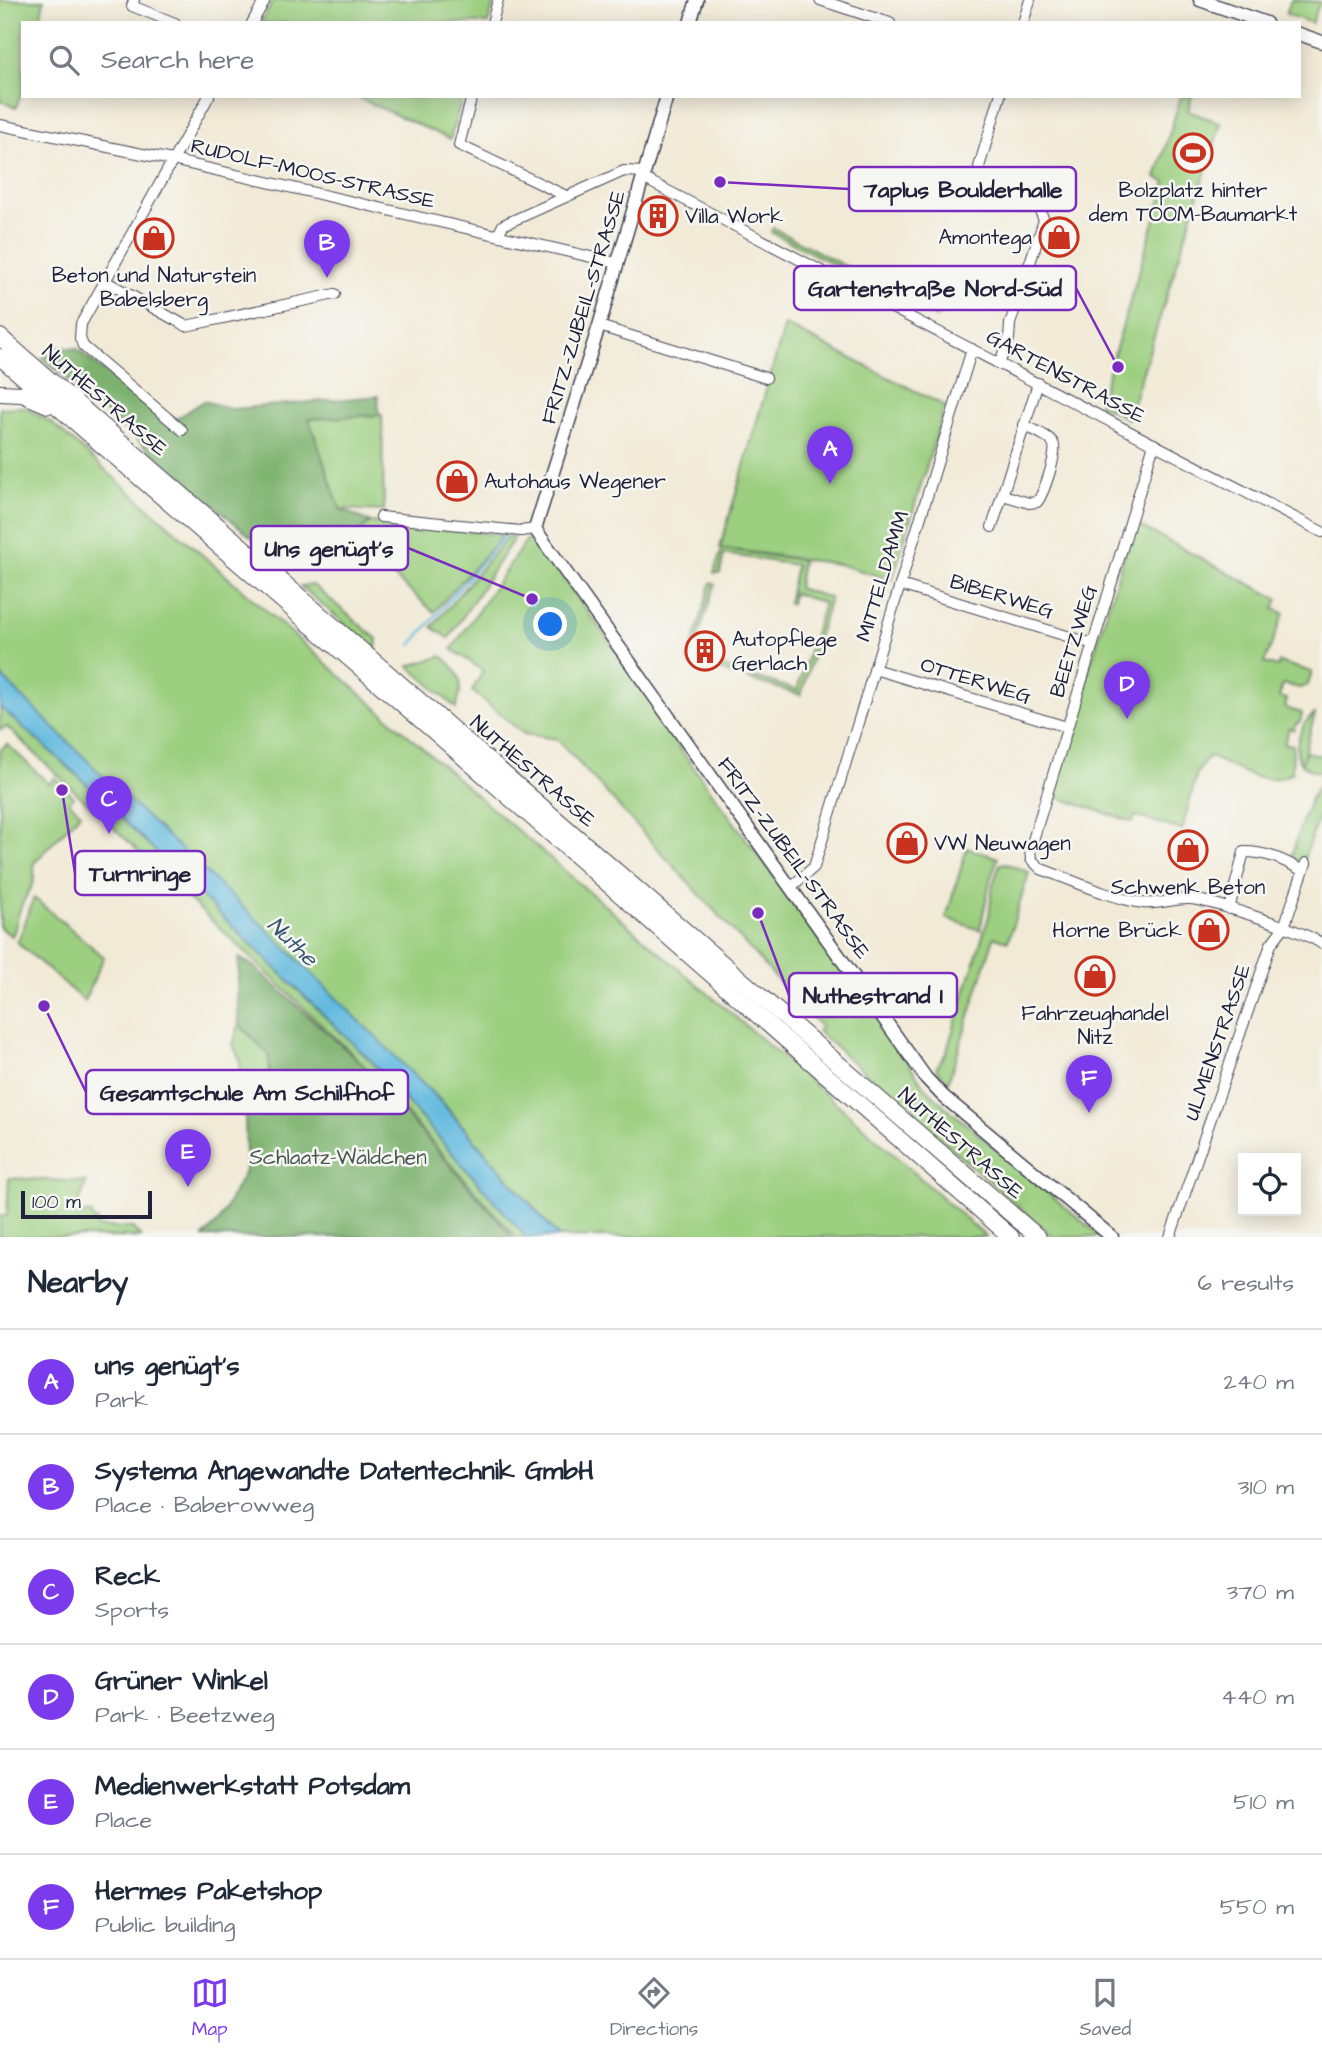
<!DOCTYPE html>
<html lang="en">
<head>
<meta charset="utf-8">
<style>
  :root { --surface:#fff; --page:#f2f2f3; --text:#1f2937; --muted:#747a83; --line:#e0e1e3; --accent:#7c3aed }
  body { margin:0; font-family:"Architects Daughter",sans-serif; background:var(--page); color:var(--text) }
  .controls { position:absolute; right:21px; bottom:21px; display:grid; overflow:hidden; border-radius:0px; box-shadow:0 4px 18px #0003 }
  .controls button { width:63px; height:63px; display:grid; place-items:center; padding:0; border:0; border-bottom:2px solid var(--line); background:var(--surface); color:var(--text); font:35px sans-serif }
  .scale { position:absolute; left:21px; bottom:18px; width:131px; box-sizing:border-box; padding-left:7px; border:4px solid #22223b; border-top:0; font-size:19px; line-height:24px; white-space:nowrap; color:#22223b; -webkit-text-stroke:5px #f6f6f2; paint-order:stroke }
  .you { position:absolute; left:551px; top:625px; width:24px; height:24px; margin:-18px; border:5px solid #fff; border-radius:50%; background:#1a73e8; box-shadow:0 0 0 10px #1a73e833 }
  .badge { display:grid; place-items:center; width:46px; height:46px; border-radius:50%; background:var(--accent); color:#fff; font-size:23px; font-weight:700 }
  .pin { position:absolute; translate:-50% -58px; filter:drop-shadow(0 2px 4px #0008) }
  .pin::after { content:''; position:absolute; top:37px; width:24px; height:21px; background:inherit; clip-path:polygon(0 0,100% 0,50% 100%) }
  .list { margin:0; padding:0; list-style:none }
  h2 { display:flex; justify-content:space-between; align-items:center; height:91px; margin:0; padding:0 28px; font-size:30px }
  h2 small { font-size:23px; font-weight:400; color:var(--muted) }
  .list li { display:grid; grid-template-columns:46px 1fr auto; gap:21px; align-items:center; box-sizing:border-box; height:105px; padding:0 28px; border-top:2px solid var(--line) }
  .list b { display:block; font-size:26px; white-space:nowrap }
  .list p { margin:0; font-size:23px; white-space:nowrap; color:var(--muted) }
  .list em { font-size:23px; font-style:normal; color:var(--muted) }
  .icon { flex:none; width:38px; height:38px; fill:none; stroke:currentColor; stroke-width:2; stroke-linecap:round; stroke-linejoin:round }
  .map { position:relative; flex:none; width:1322px; height:1237px; overflow:hidden }
  .search { position:absolute; background:var(--surface); box-shadow:0 4px 18px #0003; left:21px; right:21px; top:21px; height:77px; display:flex; align-items:center; gap:18px; box-sizing:border-box; padding:0 24px; border-radius:0px; color:var(--muted); font-size:26px }
  .sheet { height:721px; background:var(--surface) }
  nav { display:flex; justify-content:space-around; align-items:center; box-sizing:border-box; height:98px; border-top:2px solid var(--line); background:var(--surface); font-size:19px; color:var(--muted) }
  nav a { display:grid; justify-items:center; gap:4px }
  nav .on { color:var(--accent) }
  .map>svg:first-child { display:block }
  .green { fill:#9ccf80; stroke:#5f785e; stroke-width:2 }
  .forest { fill:#7db26e; stroke:#506a54; stroke-width:2 }
  .water { fill:#62badf; stroke:#426e8d; stroke-width:2 }
  .lines { fill:none; stroke-linecap:round; stroke-linejoin:round }
  .stream { stroke:#62badf; stroke-width:2.5 }
  .minor-casing { stroke:#414052; stroke-width:12 }
  .tertiary-casing { stroke:#414052; stroke-width:15 }
  .trunk-casing { stroke:#414052; stroke-width:18 }
  .minor { stroke:#fff; stroke-width:10 }
  .tertiary { stroke:#fff; stroke-width:12 }
  .trunk { stroke:#fff; stroke-width:16 }
  .labels { text-anchor:middle; stroke-width:5; stroke-linejoin:round; paint-order:stroke }
  .street-label { font-size:21px; fill:#22223b; stroke:#f6f6f2 }
  .poi-label { font-size:21px; fill:#22223b; stroke:#f6f6f2 }
  .park-label { font-size:21px; fill:#475650; stroke:#f6f6f2 }
  .water-label { font-size:23px; font-style:italic; fill:#385774; stroke:#f6f6f2 }
  .leader { fill:none; stroke:#7b2cbf; stroke-width:2.5 }
  .callout-dot { fill:#7b2cbf; stroke:#f6f6f2; stroke-width:2.5 }
  .callout { fill:#f6f6f2; stroke:#7b2cbf; stroke-width:2.5 }
  .callout-label { font-size:23px; text-anchor:middle; font-weight:bold; fill:#22223b }
</style>
</head>
<body>
<div class="map">
<svg width="1322" height="1237" viewBox="0 0 1322 1237">
  <rect width="100%" height="100%" fill="#f6f6f2"/>
  <filter id="ink" filterUnits="userSpaceOnUse"><feTurbulence type="fractalNoise" baseFrequency=".0143" numOctaves="2"/><feDisplacementMap in="SourceGraphic" scale="14" xChannelSelector="R" yChannelSelector="G"/><feConvolveMatrix kernelMatrix="1 2 1 2 8 2 1 2 1" color-interpolation-filters="sRGB"/></filter>
  <filter id="wash" filterUnits="userSpaceOnUse"><feTurbulence type="fractalNoise" baseFrequency=".00686" numOctaves="4" result="noise"/><feDisplacementMap in="SourceGraphic" scale="28" xChannelSelector="R" yChannelSelector="G"/><feGaussianBlur stdDeviation="1.57" result="paint"/><feColorMatrix in="noise" values="0 0 0 0 0 0 0 0 0 0 0 0 0 0 0 0 0 1.4 0 .05"/><feComposite in="paint" operator="in"/></filter>
  <g filter="url(#wash)">
    <rect width="100%" height="100%" fill="#f1ead7"/>
    <g class="green">
      <polygon points="0,0 44,0 41,15 48,19 47,23 23,23 23,89 16,108 0,100"/>
      <polygon points="274,0 495,0 488,23 261,23"/>
      <polygon points="1291,0 1320,2 1312,23 1286,14"/>
      <polygon points="354,96 463,96 450,139"/>
      <polygon points="1181,96 1192,96 1188,111 1221,123 1128,419 1099,404 1166,182 1156,178"/>
      <polygon points="773,228 938,315 936,318 771,232"/>
      <polygon points="785,325 945,406 892,580 838,564 720,548"/>
      <polygon points="25,407 53,424 490,807 844,1110 986,1237 559,1237 443,1103 0,680 0,408"/>
      <polygon points="382,415 384,511 340,509 308,419"/>
      <polygon points="370,522 503,535 434,612 376,561 355,561 342,550"/>
      <path d="M1134 523 1278 599 1274 609 1284 613 1264 663 1278 667 1279 662 1312 672 1308 685 1300 688 1283 684 1279 697 1287 699 1285 708 1302 713 1300 722 1295 725 1294 730 1289 728 1284 744 1293 745 1292 773C1263 789 1236 768 1209 756L1197 773 1182 830 1135 816 1133 822 1053 796 1054 784Z"/>
      <polygon points="508,536 514,538 449,638 432,627"/>
      <polygon points="527,539 542,548 679,739 678,746 895,1042 923,1085 947,1108 1101,1237 1053,1237 817,1031 821,1027 557,739 524,734 472,691 483,671 452,649"/>
      <polygon points="722,549 802,560 798,588 830,598 801,695 747,679 748,675 797,690 824,603 793,593 791,604 788,603 796,565 724,554 720,573 714,573"/>
      <polygon points="711,583 715,584 692,657 740,672 739,676 688,661"/>
      <polygon points="313,585 377,639 376,650 300,586"/>
      <path d="M442 656C463 674 464 683 456 708L409 666Z"/>
      <polygon points="0,707 75,773 371,1061 527,1237 516,1237 358,1059 7,727 0,730"/>
      <path d="M1315 714 1302 762 1306 752 1322 756V773C1313 771 1303 768 1299 760 1293 746 1302 721 1315 714Z"/>
      <path d="M7 744 49 784 55 778 74 797 69 802 81 813 34 863C35 892 33 881 22 904 17 914 17 926 12 936L0 928V750Z"/>
      <path d="M1322 782V806L1302 865 1290 862C1295 844 1309 791 1322 782Z"/>
      <polygon points="967,848 998,858 990,880 980,930 946,918"/>
      <polygon points="1004,863 1029,872 1008,941 994,937 948,1083 936,1068 946,1053 989,916 993,884 1000,864"/>
      <path d="M34 898 104 957 84 1001 17 942C25 928 27 913 34 898Z"/>
      <polygon points="239,1024 269,1055 271,1115 238,1114 240,1060 233,1045"/>
      <polygon points="9,1178 86,1182 76,1213 92,1214 93,1220 97,1220 97,1227 133,1228 141,1237 0,1237 0,1216 7,1216"/>
    </g>
    <g class="forest">
      <polygon points="57,347 77,349 168,424 204,401 233,409 378,396 379,415 309,419 340,509 370,522 319,571 295,569 272,555 42,358"/>
      <polygon points="239,958 252,965 361,1063 513,1237 203,1237 219,1221 246,1169 245,1114 271,1115 269,1055 239,1024 237,993"/>
    </g>
    <polygon class="water" points="0,675 106,779 273,935 443,1104 559,1237 526,1237 371,1061 75,773 0,707"/>
    <g class="lines">
      <polyline class="stream" points="411,645 504,536"/>
    </g>
  </g>
  <g filter="url(#ink)">
    <g class="lines">
      <g class="minor-casing">
        <g id="minor">
          <polyline points="134,0 132,6 175,23"/>
          <polyline points="820,0 890,23"/>
          <polyline points="252,23 265,0"/>
          <polyline points="492,23 498,0"/>
          <polyline points="1023,23 1030,0"/>
          <polyline points="472,96 459,145 566,196"/>
          <polyline points="0,125 172,160 617,263"/>
          <polyline points="643,178 1322,532"/>
          <polyline points="498,235 503,225 624,171 644,172"/>
          <polyline points="105,281 186,326 335,294"/>
          <polyline points="599,326 766,378"/>
          <polyline points="999,364 1009,339 1010,324 1044,220 1037,204 988,188 981,179 979,167 1000,96"/>
          <polyline points="182,430 83,346 80,338 81,324 209,96"/>
          <path d="M1154 444 1030 850 1031 859 1041 869C1072 880 1110 898 1142 903 1159 905 1174 898 1190 899 1210 900 1307 932 1322 944"/>
          <path d="M1003 495 1029 503 1037 502C1043 495 1059 451 1053 443 1048 435 1032 430 1024 425"/>
          <polyline points="381,517 521,531 535,529"/>
          <polyline points="992,527 1038,383"/>
          <polyline points="900,585 1093,644"/>
          <polyline points="874,669 1067,727"/>
          <polyline points="792,886 814,867 972,349"/>
          <path d="M1229 909 1244 852C1267 852 1284 860 1303 871"/>
          <polyline points="1170,1237 1271,944 1284,927 1306,863"/>
        </g>
      </g>
      <g class="tertiary-casing">
        <g id="tertiary">
          <polyline points="1200,0 1266,23"/>
          <polyline points="690,23 697,0"/>
          <polyline points="1299,34 1322,42"/>
          <polyline points="667,96 599,326 535,529 926,1078 943,1096 1112,1237"/>
        </g>
      </g>
      <g class="trunk-casing">
        <g id="trunk">
          <polyline points="0,337 1038,1237"/>
          <polyline points="0,357 436,733 1011,1237"/>
          <polyline points="0,393 22,394 48,405"/>
        </g>
      </g>
      <use href="#minor" class="minor"/>
      <use href="#tertiary" class="tertiary"/>
      <use href="#trunk" class="trunk"/>
    </g>
  </g>
  <defs>
    <g id="stadium-ring" transform="scale(2.0125)"><circle r="9.5" fill="#f6f6f2" stroke="#c8321e" stroke-width="1.5"/><path d="M0-5a6.5 5 0 1 0 0 10a6.5 5 0 1 0 0-10ZM-3.5-1.8h7v3.6h-7Z" fill="#c8321e"/></g>
    <g id="building-ring" transform="scale(2.0125)"><circle r="9.5" fill="#f6f6f2" stroke="#c8321e" stroke-width="1.5"/><path d="M-4-6H4V6H1V3H-1V6H-4ZM-2.5-4.3h1.7v1.8h-1.7ZM.8-4.3h1.7v1.8H.8ZM-2.5-1h1.7V.8h-1.7ZM.8-1h1.7V.8H.8Z" fill="#c8321e"/></g>
    <g id="shop-ring" transform="scale(2.0125)"><circle r="9.5" fill="#f6f6f2" stroke="#c8321e" stroke-width="1.5"/><path d="M-5-2.5h2.3a2.7 3.5 0 0 1 5.4 0H5L5.5 6h-11ZM-1.5-2.5h3a1.5 2.3 0 0 0-3 0Z" fill="#c8321e"/></g>
  </defs>
  <g fill-rule="evenodd">
    <use href="#stadium-ring" x="1193" y="153"/>
    <use href="#building-ring" x="658" y="216"/>
    <use href="#shop-ring" x="1059" y="237"/>
    <use href="#shop-ring" x="154" y="238"/>
    <use href="#shop-ring" x="457" y="481"/>
    <use href="#building-ring" x="705" y="651"/>
    <use href="#shop-ring" x="907" y="843"/>
    <use href="#shop-ring" x="1188" y="850"/>
    <use href="#shop-ring" x="1209" y="930"/>
    <use href="#shop-ring" x="1095" y="976"/>
  </g>
  <g class="labels">
    <g class="street-label">
      <text transform="translate(313 173) rotate(13)" y="7">RUDOLF-MOOS-STRASSE</text>
      <text transform="translate(583 307) rotate(-73)" y="7">FRITZ-ZUBEIL-STRASSE</text>
      <text transform="translate(1066 376) rotate(28)" y="7">GARTENSTRASSE</text>
      <text transform="translate(105 400) rotate(41)" y="7">NUTHESTRASSE</text>
      <text transform="translate(882 576) rotate(-73)" y="7">MITTELDAMM</text>
      <text transform="translate(1002 596) rotate(17)" y="7">BIBERWEG</text>
      <text transform="translate(1073 641) rotate(-73)" y="7">BEETZWEG</text>
      <text transform="translate(976 680) rotate(17)" y="7">OTTERWEG</text>
      <text transform="translate(533 771) rotate(41)" y="7">NUTHESTRASSE</text>
      <text transform="translate(794 858) rotate(54)" y="7">FRITZ-ZUBEIL-STRASSE</text>
      <text transform="translate(1217 1042) rotate(-71)" y="7">ULMENSTRASSE</text>
      <text transform="translate(961 1143) rotate(41)" y="7">NUTHESTRASSE</text>
    </g>
    <g class="poi-label">
      <text x="1193" y="197">Bolzplatz hinter<tspan x="1193" dy="24">dem TOOM-Baumarkt</tspan></text>
      <text x="685" y="223" text-anchor="start">Villa Work</text>
      <text x="1032" y="244" text-anchor="end">Amontega</text>
      <text x="154" y="282">Beton und Naturstein<tspan x="154" dy="24">Babelsberg</tspan></text>
      <text x="484" y="488" text-anchor="start">Autohaus Wegener</text>
      <text x="732" y="646" text-anchor="start">Autopflege<tspan x="732" dy="24">Gerlach</tspan></text>
      <text x="934" y="850" text-anchor="start">VW Neuwagen</text>
      <text x="1188" y="894">Schwenk Beton</text>
      <text x="1182" y="937" text-anchor="end">Horne Brück</text>
      <text x="1095" y="1020">Fahrzeughandel<tspan x="1095" dy="24">Nitz</tspan></text>
    </g>
    <g class="park-label">
      <text x="338" y="1164">Schlaatz-Wäldchen</text>
    </g>
    <g class="water-label">
      <text transform="translate(293 941) rotate(44)" y="8">Nuthe</text>
    </g>
  </g>
  <path class="leader" d="M720 182L849 189M1118 367L1076 288M532 599L408 548M62 790L75 873M758 913L789 995M44 1006L86 1092"/>
  <g class="callout-dot">
    <circle cx="720" cy="182" r="7"/>
    <circle cx="1118" cy="367" r="7"/>
    <circle cx="532" cy="599" r="7"/>
    <circle cx="62" cy="790" r="7"/>
    <circle cx="758" cy="913" r="7"/>
    <circle cx="44" cy="1006" r="7"/>
  </g>
  <g class="callout">
    <rect x="849" y="167" width="227" height="44" rx="7"/>
    <rect x="794" y="266" width="282" height="44" rx="7"/>
    <rect x="251" y="526" width="157" height="44" rx="7"/>
    <rect x="75" y="851" width="130" height="44" rx="7"/>
    <rect x="789" y="973" width="168" height="44" rx="7"/>
    <rect x="86" y="1070" width="322" height="44" rx="7"/>
  </g>
  <g class="callout-label">
    <text x="963" y="197">7aplus Boulderhalle</text>
    <text x="935" y="296">Gartenstraße Nord-Süd</text>
    <text x="329" y="556">Uns genügt’s</text>
    <text x="140" y="881">Turnringe</text>
    <text x="873" y="1003">Nuthestrand I</text>
    <text x="247" y="1100">Gesamtschule Am Schilfhof</text>
  </g>
</svg>
<div class="controls">
<button><svg class="icon" aria-label="locate" viewBox="0 0 24 24"><circle cx="12" cy="12" r="6"/><path d="M12 2v4M12 18v4M2 12h4M18 12h4"/></svg></button>
</div>
<div class="scale">100 m</div>
<div class="you"></div>
<div class="pin badge" style="left:830px;top:484px">A</div>
<div class="pin badge" style="left:327px;top:278px">B</div>
<div class="pin badge" style="left:109px;top:834px">C</div>
<div class="pin badge" style="left:1127px;top:719px">D</div>
<div class="pin badge" style="left:188px;top:1187px">E</div>
<div class="pin badge" style="left:1089px;top:1113px">F</div>
<div class="search"><svg class="icon" aria-label="search" viewBox="0 0 24 24"><circle cx="10" cy="10" r="6"/><path d="M15 15l6 6"/></svg>Search here</div>
</div>
<section class="sheet">
<h2>Nearby<small>6 results</small></h2>
<ul class="list">
<li><span class="badge">A</span><div><b>uns genügt's</b><p>Park</p></div><em>240 m</em></li>
<li><span class="badge">B</span><div><b>Systema Angewandte Datentechnik GmbH</b><p>Place · Baberowweg</p></div><em>310 m</em></li>
<li><span class="badge">C</span><div><b>Reck</b><p>Sports</p></div><em>370 m</em></li>
<li><span class="badge">D</span><div><b>Grüner Winkel</b><p>Park · Beetzweg</p></div><em>440 m</em></li>
<li><span class="badge">E</span><div><b>Medienwerkstatt Potsdam</b><p>Place</p></div><em>510 m</em></li>
<li><span class="badge">F</span><div><b>Hermes Paketshop</b><p>Public building</p></div><em>550 m</em></li>
</ul>
</section>
<nav>
<a class="on"><svg class="icon" aria-label="map" viewBox="0 0 24 24"><path d="M3 6l6-2 6 2 6-2v14l-6 2-6-2-6 2zM9 4v14M15 6v14"/></svg>Map</a>
<a><svg class="icon" aria-label="directions" viewBox="0 0 24 24"><path d="M12 3l9 9-9 9-9-9zM9 14v-3h6M13 9l2 2-2 2"/></svg>Directions</a>
<a><svg class="icon" aria-label="saved" viewBox="0 0 24 24"><path d="M7 4h10v16l-5-4-5 4z"/></svg>Saved</a>
</nav>
</body>
</html>
